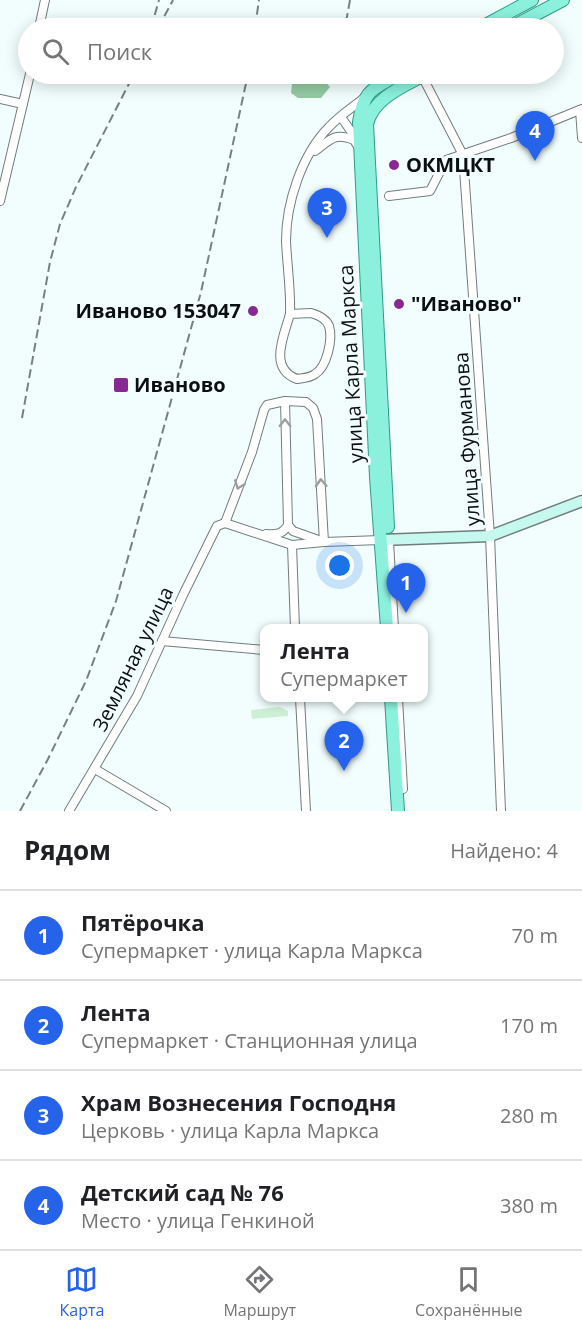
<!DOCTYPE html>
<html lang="ru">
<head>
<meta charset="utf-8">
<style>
  :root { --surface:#fff; --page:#f2f2f2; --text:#202124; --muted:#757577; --line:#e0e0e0; --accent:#2563eb }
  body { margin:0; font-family:"Open Sans",sans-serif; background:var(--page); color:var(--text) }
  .you { position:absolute; left:340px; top:566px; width:21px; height:21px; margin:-15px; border:4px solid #fff; border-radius:50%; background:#1a73e8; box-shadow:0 0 0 9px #1a73e833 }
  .badge { display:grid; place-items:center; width:39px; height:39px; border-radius:50%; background:var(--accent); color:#fff; font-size:20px; font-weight:700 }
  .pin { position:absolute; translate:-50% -50px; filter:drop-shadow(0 2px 3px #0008) }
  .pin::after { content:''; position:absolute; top:32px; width:21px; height:18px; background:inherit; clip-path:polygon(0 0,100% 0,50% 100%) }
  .popup { position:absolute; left:260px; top:624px; width:168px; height:78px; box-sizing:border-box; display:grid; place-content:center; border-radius:12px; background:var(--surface); filter:drop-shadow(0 2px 4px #0005); font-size:20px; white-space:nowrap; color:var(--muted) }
  .popup b { font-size:22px; color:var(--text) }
  .popup::after { content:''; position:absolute; left:50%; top:100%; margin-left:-12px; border:12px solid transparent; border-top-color:var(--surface) }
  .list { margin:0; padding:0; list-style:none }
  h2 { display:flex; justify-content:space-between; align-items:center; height:78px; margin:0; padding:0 24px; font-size:26px }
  h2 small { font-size:20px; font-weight:400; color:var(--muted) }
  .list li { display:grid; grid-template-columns:39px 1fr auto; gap:18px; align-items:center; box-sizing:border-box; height:90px; padding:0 24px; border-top:2px solid var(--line) }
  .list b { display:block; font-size:22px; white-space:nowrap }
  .list p { margin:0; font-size:20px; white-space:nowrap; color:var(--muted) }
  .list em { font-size:20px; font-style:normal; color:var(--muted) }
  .icon { flex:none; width:33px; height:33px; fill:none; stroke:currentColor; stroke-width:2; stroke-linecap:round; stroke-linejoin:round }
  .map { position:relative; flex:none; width:582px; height:811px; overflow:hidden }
  .search { position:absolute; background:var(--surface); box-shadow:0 3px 15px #0003; left:18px; right:18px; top:18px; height:66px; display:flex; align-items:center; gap:15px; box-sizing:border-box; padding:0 21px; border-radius:33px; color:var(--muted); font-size:22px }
  .sheet { height:438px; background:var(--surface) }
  nav { display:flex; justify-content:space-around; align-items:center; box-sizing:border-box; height:84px; border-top:2px solid var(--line); background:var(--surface); font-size:16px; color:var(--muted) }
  nav a { display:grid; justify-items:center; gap:3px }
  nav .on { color:var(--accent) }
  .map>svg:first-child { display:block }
  .green { fill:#cdf0d4 }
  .forest { fill:#95cba2 }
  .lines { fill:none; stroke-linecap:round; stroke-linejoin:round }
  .minor-casing { stroke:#727c7d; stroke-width:10 }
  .secondary-casing { stroke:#727c7d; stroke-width:13 }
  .primary-casing { stroke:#2c9c86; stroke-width:14 }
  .minor { stroke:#fff; stroke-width:8 }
  .secondary { stroke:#c5f8ee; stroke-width:10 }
  .primary { stroke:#8bf1dd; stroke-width:12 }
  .rail { stroke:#788080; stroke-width:2; stroke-dasharray:9 4.5; stroke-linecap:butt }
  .oneway { stroke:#9d9f9f }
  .poi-dot { fill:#882993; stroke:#f2fefe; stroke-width:2 }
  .labels { text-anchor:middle; stroke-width:6; stroke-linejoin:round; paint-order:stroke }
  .poi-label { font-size:20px; font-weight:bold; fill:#0b0f10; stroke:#f2fefe; text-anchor:start }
  .street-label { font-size:20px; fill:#0b0f10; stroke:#f2fefe }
</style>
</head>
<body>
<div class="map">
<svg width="582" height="811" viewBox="0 0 582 811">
  <rect width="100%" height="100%" fill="#f2fefe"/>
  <polygon class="green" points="280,707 288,711 288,716 252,719 251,710"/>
  <polygon class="forest" points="304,74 323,79 330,87 321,98 298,98 291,93 292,84 297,75"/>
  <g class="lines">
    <g class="minor-casing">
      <g id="minor">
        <polyline points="39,28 45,0"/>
        <polyline points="422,76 463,155 490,536 501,811"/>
        <polyline points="0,99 23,104"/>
        <polyline points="580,110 582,138"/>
        <polyline points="341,117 357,140"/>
        <path d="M315 151C330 140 334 132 354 140L359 148"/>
        <polyline points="389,196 430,191 446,160 511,138 582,109"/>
        <polyline points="0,201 30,74"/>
        <path d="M311 313C318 315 326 318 329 326 333 339 327 367 315 374 310 378 303 378 297 379 268 368 284 336 290 314Z"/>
        <path d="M290 314C291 290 287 265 286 241 286 203 302 154 329 127 339 116 353 107 364 98"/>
        <polyline points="285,401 288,525 293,531 324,542"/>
        <polyline points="225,523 252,452 264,410 267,405 285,401 306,402 313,408 317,419 324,542"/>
        <polyline points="225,523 292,545 324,542 381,540"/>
        <path d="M266 534C276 535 283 534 288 525"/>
        <polyline points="389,541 394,628"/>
        <polyline points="292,545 295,628"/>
        <polyline points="162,641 264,650"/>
        <polyline points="300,698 306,811"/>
        <polyline points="398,698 403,789"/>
        <polyline points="95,769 166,811"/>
        <polyline points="69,811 137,696 183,595 217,526 225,523"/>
      </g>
    </g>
    <g class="secondary-casing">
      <polyline id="secondary" points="381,540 490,536 582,501"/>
    </g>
    <g class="primary-casing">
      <g id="primary">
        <polyline points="480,28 532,0"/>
        <polyline points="510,28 563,0"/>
        <path d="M388 527 367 124C373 98 404 86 426 74"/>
        <path d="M387 628 376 477 359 122C364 89 372 90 399 74"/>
        <polyline points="391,698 398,811"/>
      </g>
    </g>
    <use href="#minor" class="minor"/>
    <use href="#secondary" class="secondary"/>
    <use href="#primary" class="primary"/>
    <g class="rail">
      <polyline points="346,22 350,0"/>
      <polyline points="151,28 159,0"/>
      <polyline points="158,28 173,0"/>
      <polyline points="255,28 259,0"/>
      <polyline points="22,418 50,262 60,224 76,187 134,74"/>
      <polyline points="20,811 48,759 86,681 116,601 201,292 248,74"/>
    </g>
  </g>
  <defs><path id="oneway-chevron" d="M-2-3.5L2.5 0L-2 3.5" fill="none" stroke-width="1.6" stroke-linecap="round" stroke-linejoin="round" transform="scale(1.5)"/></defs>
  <g class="oneway">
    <use href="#oneway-chevron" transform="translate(285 423) rotate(-91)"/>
    <use href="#oneway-chevron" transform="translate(321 483) rotate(-93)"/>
    <use href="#oneway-chevron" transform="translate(239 485) rotate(111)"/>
  </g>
  <g class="poi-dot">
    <circle cx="394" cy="165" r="6"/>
    <circle cx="399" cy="304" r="6"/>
    <circle cx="253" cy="311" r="6"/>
    <rect x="113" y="377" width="16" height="16" rx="3"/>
  </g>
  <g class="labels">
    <g class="poi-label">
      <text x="406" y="172">ОКМЦКТ</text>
      <text x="411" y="311">"Иваново"</text>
      <text x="241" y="318" text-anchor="end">Иваново 153047</text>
      <text x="134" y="392">Иваново</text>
    </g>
    <g class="street-label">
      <text transform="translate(351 364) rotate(-93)" y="7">улица Карла Маркса</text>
      <text transform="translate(467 439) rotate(-94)" y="7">улица Фурманова</text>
      <text transform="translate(133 659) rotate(-64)" y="7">Земляная улица</text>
    </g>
  </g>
</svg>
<div class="you"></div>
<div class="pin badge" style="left:406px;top:613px">1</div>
<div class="pin badge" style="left:344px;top:771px">2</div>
<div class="popup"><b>Лента</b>Супермаркет</div>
<div class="pin badge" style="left:327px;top:238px">3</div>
<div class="pin badge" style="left:535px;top:161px">4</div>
<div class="search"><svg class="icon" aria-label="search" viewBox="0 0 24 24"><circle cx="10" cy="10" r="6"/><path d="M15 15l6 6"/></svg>Поиск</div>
</div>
<section class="sheet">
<h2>Рядом<small>Найдено: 4</small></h2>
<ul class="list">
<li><span class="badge">1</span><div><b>Пятёрочка</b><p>Супермаркет · улица Карла Маркса</p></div><em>70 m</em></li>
<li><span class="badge">2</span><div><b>Лента</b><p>Супермаркет · Станционная улица</p></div><em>170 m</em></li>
<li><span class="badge">3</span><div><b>Храм Вознесения Господня</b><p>Церковь · улица Карла Маркса</p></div><em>280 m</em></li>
<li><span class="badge">4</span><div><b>Детский сад № 76</b><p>Место · улица Генкиной</p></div><em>380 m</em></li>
</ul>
</section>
<nav>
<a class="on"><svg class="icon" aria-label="map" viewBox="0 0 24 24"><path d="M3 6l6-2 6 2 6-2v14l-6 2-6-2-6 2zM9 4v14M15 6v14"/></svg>Карта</a>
<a><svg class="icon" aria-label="directions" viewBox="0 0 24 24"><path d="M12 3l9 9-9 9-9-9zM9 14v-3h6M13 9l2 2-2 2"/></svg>Маршрут</a>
<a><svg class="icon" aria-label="saved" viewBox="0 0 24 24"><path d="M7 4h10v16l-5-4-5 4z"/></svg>Сохранённые</a>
</nav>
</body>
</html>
